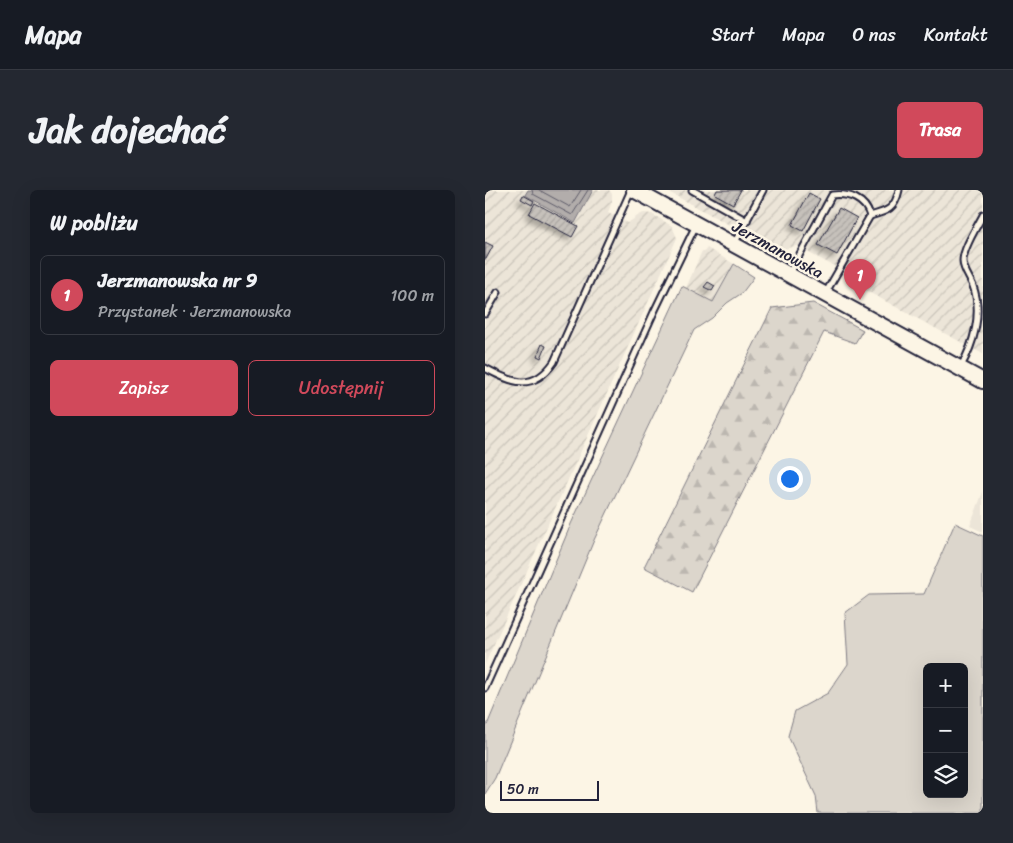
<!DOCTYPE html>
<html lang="pl">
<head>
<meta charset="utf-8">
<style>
  :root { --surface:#171b24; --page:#242831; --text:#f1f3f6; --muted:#9ea1a6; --line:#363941; --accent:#d1495b }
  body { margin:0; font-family:Sriracha,sans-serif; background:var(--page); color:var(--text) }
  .controls { position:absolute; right:15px; bottom:15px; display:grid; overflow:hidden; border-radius:8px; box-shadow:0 5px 20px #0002 }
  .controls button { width:45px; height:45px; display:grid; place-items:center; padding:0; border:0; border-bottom:1px solid var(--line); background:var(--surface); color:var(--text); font:25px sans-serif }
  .scale { position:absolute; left:15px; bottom:12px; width:99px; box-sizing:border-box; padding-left:5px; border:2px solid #22223b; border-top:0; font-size:14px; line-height:18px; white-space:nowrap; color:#22223b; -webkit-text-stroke:4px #fcf5e5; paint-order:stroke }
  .you { position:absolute; left:304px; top:288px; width:18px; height:18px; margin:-12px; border:4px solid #fff; border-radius:50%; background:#1a73e8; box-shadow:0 0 0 8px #1a73e833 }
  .badge { display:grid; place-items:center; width:32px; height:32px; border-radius:50%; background:var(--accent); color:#fff; font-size:16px; font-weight:700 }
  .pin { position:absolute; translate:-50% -41px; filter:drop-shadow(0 1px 2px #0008) }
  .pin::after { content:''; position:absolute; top:26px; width:18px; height:15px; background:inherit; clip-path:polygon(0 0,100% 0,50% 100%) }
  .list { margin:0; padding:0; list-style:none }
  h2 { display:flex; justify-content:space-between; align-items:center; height:65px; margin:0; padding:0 20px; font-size:21px }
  h2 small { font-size:16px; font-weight:400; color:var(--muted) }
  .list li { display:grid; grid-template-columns:32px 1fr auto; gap:15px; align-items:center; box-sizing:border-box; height:80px; margin:0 10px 10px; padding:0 10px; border:1px solid var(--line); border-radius:8px }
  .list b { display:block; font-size:19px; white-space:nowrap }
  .list p { margin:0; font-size:16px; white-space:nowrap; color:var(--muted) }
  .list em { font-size:16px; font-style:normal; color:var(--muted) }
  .actions { display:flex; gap:10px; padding:15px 20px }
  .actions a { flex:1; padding:11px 0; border:1px solid var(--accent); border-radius:8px; text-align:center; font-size:18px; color:var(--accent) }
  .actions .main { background:var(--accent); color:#fff }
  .icon { flex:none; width:28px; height:28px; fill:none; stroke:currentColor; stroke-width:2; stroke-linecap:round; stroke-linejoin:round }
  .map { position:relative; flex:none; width:498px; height:623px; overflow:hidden; border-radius:8px }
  header { display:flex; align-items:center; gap:30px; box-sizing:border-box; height:70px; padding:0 25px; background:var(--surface); border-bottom:1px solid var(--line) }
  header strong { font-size:24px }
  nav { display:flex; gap:28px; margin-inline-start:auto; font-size:18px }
  .intro { display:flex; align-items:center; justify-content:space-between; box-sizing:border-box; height:120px; padding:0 30px }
  h1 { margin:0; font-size:35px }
  .button { padding:12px 22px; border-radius:8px; background:var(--accent); color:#fff; font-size:18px; font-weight:700 }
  main { display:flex; gap:30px; padding:0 30px }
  aside { flex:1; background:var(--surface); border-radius:8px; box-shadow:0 5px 20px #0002 }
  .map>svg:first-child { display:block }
  .built { fill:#ece5d8 }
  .industrial { fill:url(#industrial-furrows) }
  .grass { fill:#dcd6cc; stroke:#7f7c84; fill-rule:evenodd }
  .forest { fill:url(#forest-firs); stroke:#7f7c84 }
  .water { fill:#b2adab; stroke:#78757e }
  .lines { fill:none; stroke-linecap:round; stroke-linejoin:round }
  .shore { stroke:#5c5a68; stroke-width:1 }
  .building { fill:url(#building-hatch); stroke:#22223b; filter:url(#shadow) }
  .service-casing { stroke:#22223b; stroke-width:9 }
  .tertiary-casing { stroke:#22223b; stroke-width:18 }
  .service { stroke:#fcf5e5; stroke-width:5 }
  .tertiary { stroke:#fcf5e5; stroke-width:14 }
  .labels { text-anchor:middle; stroke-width:5; stroke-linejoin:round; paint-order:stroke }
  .street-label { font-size:16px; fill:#22223b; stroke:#fcf5e5 }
</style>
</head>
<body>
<header>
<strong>Mapa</strong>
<nav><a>Start</a><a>Mapa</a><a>O nas</a><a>Kontakt</a></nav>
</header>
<div class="intro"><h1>Jak dojechać</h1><a class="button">Trasa</a></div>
<main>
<aside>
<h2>W pobliżu<small></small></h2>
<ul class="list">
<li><span class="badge">1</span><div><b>Jerzmanowska nr 9</b><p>Przystanek · Jerzmanowska</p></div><em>100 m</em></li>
</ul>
<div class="actions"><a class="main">Zapisz</a><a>Udostępnij</a></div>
</aside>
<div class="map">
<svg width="498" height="623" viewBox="0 0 498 623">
  <defs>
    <pattern id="industrial-furrows" width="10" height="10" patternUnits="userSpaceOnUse" patternTransform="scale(1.25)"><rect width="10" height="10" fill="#ece5d8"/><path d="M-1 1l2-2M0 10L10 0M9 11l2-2" fill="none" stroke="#cac4ba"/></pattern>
    <pattern id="forest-firs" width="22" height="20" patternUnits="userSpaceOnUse" patternTransform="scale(1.25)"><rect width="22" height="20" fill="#dcd6cc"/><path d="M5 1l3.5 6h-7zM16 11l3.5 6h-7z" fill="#bcb7b0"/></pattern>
    <pattern id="building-hatch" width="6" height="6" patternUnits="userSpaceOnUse" patternTransform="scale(1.25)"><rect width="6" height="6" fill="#c6c1bb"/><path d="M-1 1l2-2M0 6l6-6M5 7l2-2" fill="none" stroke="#aaa6a2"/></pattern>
    <filter id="shadow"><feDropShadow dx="-4.5" dy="4.5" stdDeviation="2.5" flood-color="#0004"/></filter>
  </defs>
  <rect width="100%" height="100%" fill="#fcf5e5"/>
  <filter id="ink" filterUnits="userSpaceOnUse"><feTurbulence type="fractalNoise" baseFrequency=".02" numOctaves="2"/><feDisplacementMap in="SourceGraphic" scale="10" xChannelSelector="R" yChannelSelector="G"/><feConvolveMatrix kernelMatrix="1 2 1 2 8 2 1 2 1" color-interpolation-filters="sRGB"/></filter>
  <g filter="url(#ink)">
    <polygon class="built" points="498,302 498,342 485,336"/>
    <g class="industrial">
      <polygon points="0,0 124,0 127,4 127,11 123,23 143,33 154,25 159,23 167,24 187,36 192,48 0,474"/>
      <polygon points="180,0 498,0 498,164 376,98 372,104 364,84 311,56 290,61 263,46 262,39 255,35 250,38"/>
      <polygon points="222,58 249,74 228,113 201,98 217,61 219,62"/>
    </g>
    <g class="grass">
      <polygon points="249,74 269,87 257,103 242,113 227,128 209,140 109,350 10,588 0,604 0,540 86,334 197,96 228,112"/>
      <path d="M470 333 498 346V623H333L331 606 303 546 310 521 343 503 363 474 360 423 384 405 439 404ZM442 477H479V604H442Z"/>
    </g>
    <polygon class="forest" points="328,113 378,140 370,153 339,142 207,402 159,377 287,118"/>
    <polygon class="water" points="43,0 108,0 90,33 40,5"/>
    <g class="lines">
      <g class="shore">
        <polyline points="47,0 48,4 87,25 103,0"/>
        <polyline points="54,0 85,17 96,0"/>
      </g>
    </g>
    <g class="building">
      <polygon points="232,0 256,0 248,14 230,4"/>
      <polygon points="324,3 335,9 318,41 307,35"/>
      <polygon points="38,5 49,11 47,15 36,9"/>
      <polygon points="50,13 93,36 87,47 44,24"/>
      <polygon points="354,18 372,28 352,65 333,55"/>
      <polygon points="0,52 8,56 1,69 0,69"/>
      <polygon points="223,92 230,96 227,101 219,97"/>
      <polygon points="57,154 61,156 56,168 52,166"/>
    </g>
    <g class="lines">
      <g class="service-casing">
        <g id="service">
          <polyline points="207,0 262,31"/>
          <path d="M385 26C403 21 410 19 414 0"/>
          <polyline points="249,54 278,0"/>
          <path d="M304 84 347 5C364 3 380 9 385 26L340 104"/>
          <polyline points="0,124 13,102"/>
          <path d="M0 178C27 193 48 202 69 172L146 0"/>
          <path d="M475 178C489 154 498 123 488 96 485 88 478 80 478 71 478 58 492 37 498 25"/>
          <polyline points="0,498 169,122 211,35"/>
        </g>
      </g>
      <g class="tertiary-casing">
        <polyline id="tertiary" points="149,0 498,191"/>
      </g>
      <use href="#service" class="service"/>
      <use href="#tertiary" class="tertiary"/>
    </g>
  </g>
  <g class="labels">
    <g class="street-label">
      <text transform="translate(293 59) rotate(29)" y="6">Jerzmanowska</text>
    </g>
  </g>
</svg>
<div class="controls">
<button>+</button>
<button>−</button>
<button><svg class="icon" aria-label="layers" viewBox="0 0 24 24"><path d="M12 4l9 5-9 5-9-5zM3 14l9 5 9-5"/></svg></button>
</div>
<div class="scale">50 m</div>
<div class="you"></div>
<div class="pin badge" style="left:375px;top:110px">1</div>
</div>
</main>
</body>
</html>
